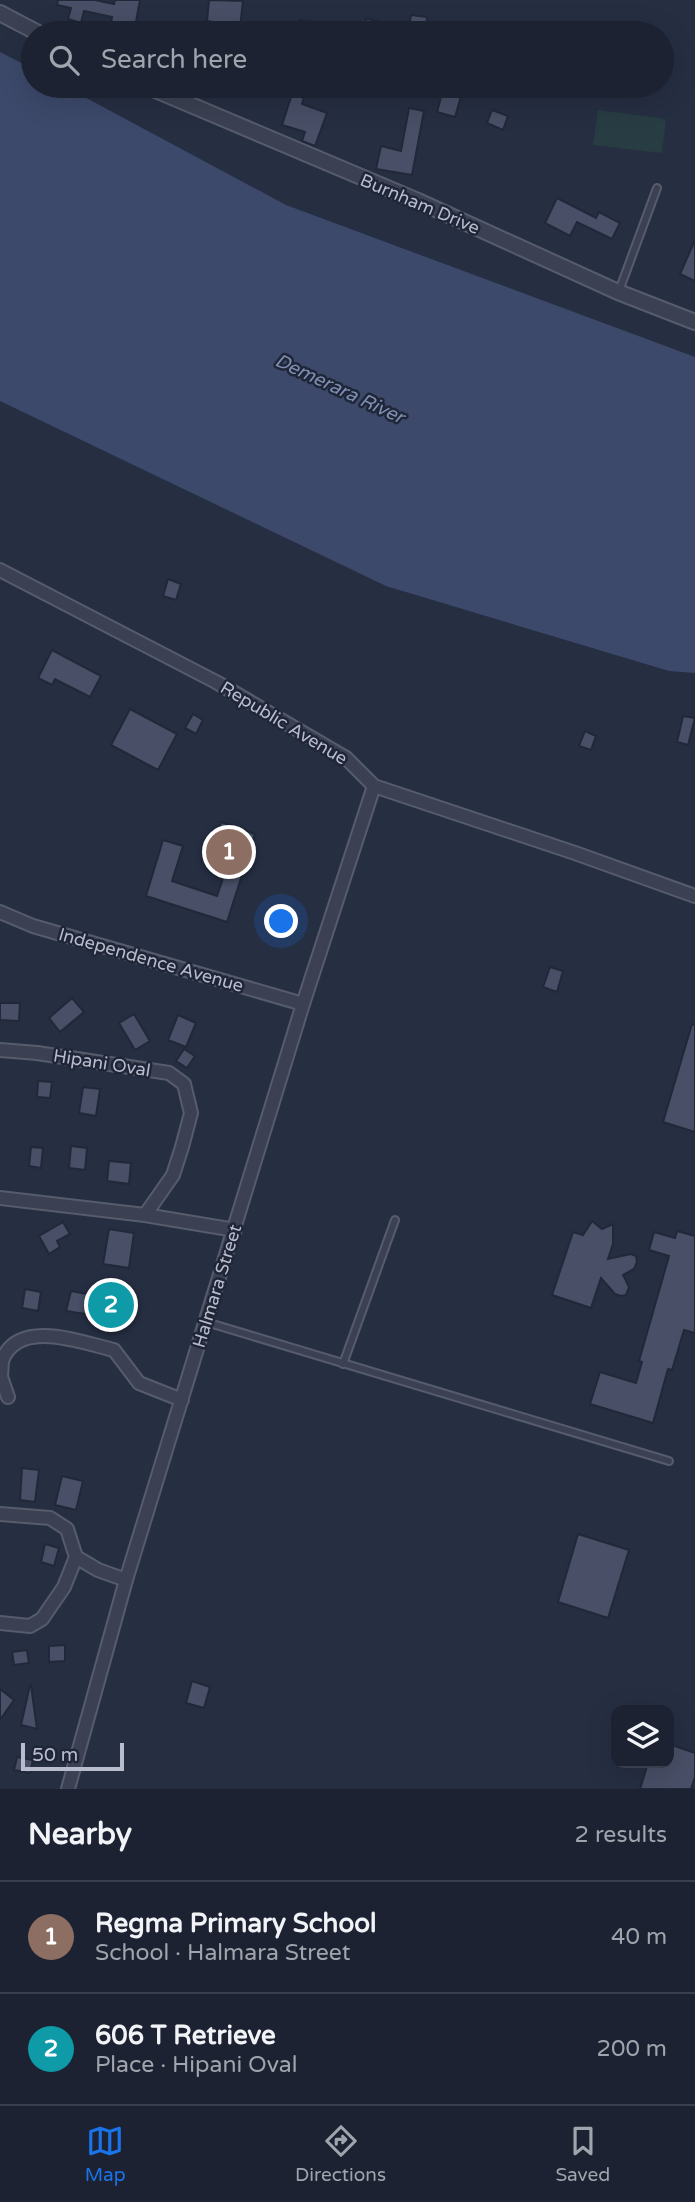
<!DOCTYPE html>
<html lang="en">
<head>
<meta charset="utf-8">
<style>
  :root { --surface:#1c2232; --page:#292f3e; --text:#f1f3f6; --muted:#a0a4ac; --line:#3a3f4d; --accent:#1a73e8 }
  body { margin:0; font-family:"Varela Round",sans-serif; background:var(--page); color:var(--text) }
  .controls { position:absolute; right:21px; bottom:21px; display:grid; overflow:hidden; border-radius:14px; box-shadow:0 7px 28px #0002 }
  .controls button { width:63px; height:63px; display:grid; place-items:center; padding:0; border:0; border-bottom:2px solid var(--line); background:var(--surface); color:var(--text); font:35px sans-serif }
  .scale { position:absolute; left:21px; bottom:18px; width:103px; box-sizing:border-box; padding-left:7px; border:4px solid #b8bccc; border-top:0; font-size:19px; line-height:24px; white-space:nowrap; color:#b8bccc; -webkit-text-stroke:5px #1f2637; paint-order:stroke }
  .you { position:absolute; left:282px; top:922px; width:24px; height:24px; margin:-18px; border:5px solid #fff; border-radius:50%; background:#1a73e8; box-shadow:0 0 0 10px #1a73e833 }
  .badge { display:grid; place-items:center; width:46px; height:46px; border-radius:50%; background:var(--accent); color:#fff; font-size:23px; font-weight:700 }
  .pin { position:absolute; translate:-50% -50%; border:4px solid #fff; box-shadow:0 2px 7px #0006 }
  .list { margin:0; padding:0; list-style:none }
  h2 { display:flex; justify-content:space-between; align-items:center; height:91px; margin:0; padding:0 28px; font-size:30px }
  h2 small { font-size:23px; font-weight:400; color:var(--muted) }
  .list li { display:grid; grid-template-columns:46px 1fr auto; gap:21px; align-items:center; box-sizing:border-box; height:112px; padding:0 28px; border-top:2px solid var(--line) }
  .list b { display:block; font-size:26px; white-space:nowrap }
  .list p { margin:0; font-size:23px; white-space:nowrap; color:var(--muted) }
  .list em { font-size:23px; font-style:normal; color:var(--muted) }
  .icon { flex:none; width:38px; height:38px; fill:none; stroke:currentColor; stroke-width:2; stroke-linecap:round; stroke-linejoin:round }
  .map { position:relative; flex:none; width:695px; height:1789px; overflow:hidden }
  .search { position:absolute; background:var(--surface); box-shadow:0 7px 28px #0002; left:21px; right:21px; top:21px; height:77px; display:flex; align-items:center; gap:18px; box-sizing:border-box; padding:0 24px; border-radius:38px; color:var(--muted); font-size:26px }
  .sheet { height:315px; background:var(--surface) }
  nav { display:flex; justify-content:space-around; align-items:center; box-sizing:border-box; height:98px; border-top:2px solid var(--line); background:var(--surface); font-size:19px; color:var(--muted) }
  nav a { display:grid; justify-items:center; gap:4px }
  nav .on { color:var(--accent) }
  .map>svg:first-child { display:block }
  .green { fill:#283c43 }
  .water { fill:#3c496a }
  .building { fill:#484f66; stroke:#212839; stroke-width:2 }
  .lines { fill:none; stroke-linecap:round; stroke-linejoin:round }
  .service-casing { stroke:#565c6c; stroke-width:10 }
  .minor-casing { stroke:#565c6c; stroke-width:16 }
  .tertiary-casing { stroke:#565c6c; stroke-width:18 }
  .service { stroke:#3b4152; stroke-width:6 }
  .minor { stroke:#3b4152; stroke-width:12 }
  .tertiary { stroke:#3b4152; stroke-width:14 }
  .labels { text-anchor:middle; stroke-width:5; stroke-linejoin:round; paint-order:stroke }
  .street-label { font-size:18px; fill:#b8bccc; stroke:#1f2637 }
  .water-label { font-size:19px; font-style:italic; fill:#7f8eb2; stroke:#1f2637 }
</style>
</head>
<body>
<div class="map">
<svg width="695" height="1789" viewBox="0 0 695 1789">
  <rect width="100%" height="100%" fill="#262e42"/>
  <polygon class="green" points="598,110 666,119 662,153 593,145"/>
  <polygon class="water" points="0,52 33,69 33,86 64,86 286,205 695,357 695,673 669,671 386,586 0,401"/>
  <g class="building">
    <polygon points="58,0 95,0 114,4 115,0 140,0 134,33 116,33 116,31 110,30 112,17 84,11 81,23 68,19 71,8 57,5"/>
    <polygon points="209,0 243,1 240,28 238,28 237,33 218,33 219,23 207,21"/>
    <polygon points="411,15 427,17 426,30 409,28"/>
    <polygon points="366,19 379,21 378,33 365,32"/>
    <polygon points="299,20 316,22 315,33 297,33"/>
    <polygon points="444,86 464,86 455,117 437,112"/>
    <polygon points="292,94 304,98 302,104 327,113 315,146 302,141 305,132 282,125"/>
    <polygon points="409,108 424,111 412,175 376,169 381,146 401,151"/>
    <polygon points="492,110 508,116 503,130 487,123"/>
    <polygon points="557,198 596,218 599,212 620,223 612,239 577,222 570,236 545,223"/>
    <polygon points="695,240 695,281 680,274"/>
    <polygon points="168,579 181,584 176,600 163,596"/>
    <polygon points="52,650 101,676 90,697 55,679 52,685 38,678"/>
    <polygon points="130,709 177,734 158,770 111,745"/>
    <polygon points="193,714 203,720 196,734 185,728"/>
    <polygon points="683,716 695,718 688,745 677,742"/>
    <polygon points="585,731 596,736 591,750 579,746"/>
    <polygon points="221,822 255,834 227,922 146,896 163,840 183,846 172,881 217,896 233,849 214,843"/>
    <polygon points="550,967 563,971 557,992 543,987"/>
    <polygon points="72,998 84,1012 60,1032 49,1018"/>
    <polygon points="0,1003 20,1003 19,1021 0,1020"/>
    <polygon points="134,1014 150,1041 135,1050 119,1023"/>
    <polygon points="178,1015 196,1023 186,1047 168,1040"/>
    <polygon points="692,1024 695,1025 695,1132 663,1122"/>
    <polygon points="184,1049 195,1056 187,1068 176,1061"/>
    <polygon points="38,1081 52,1082 50,1098 37,1097"/>
    <polygon points="83,1087 100,1089 96,1116 79,1113"/>
    <polygon points="71,1146 87,1148 85,1170 69,1168"/>
    <polygon points="31,1147 43,1148 41,1168 29,1166"/>
    <polygon points="109,1161 131,1163 129,1184 107,1181"/>
    <polygon points="592,1221 602,1229 613,1224 613,1244 608,1259 631,1254 636,1256 637,1262 634,1269 623,1275 629,1287 626,1295 621,1296 615,1294 601,1278 591,1308 552,1295 573,1232 583,1235"/>
    <polygon points="63,1222 70,1234 57,1241 60,1247 49,1254 39,1236"/>
    <polygon points="109,1229 134,1233 129,1268 103,1264"/>
    <polygon points="677,1231 695,1236 695,1333 684,1330 672,1370 668,1369 653,1423 590,1404 600,1372 636,1383 642,1362 639,1361 669,1256 649,1250 654,1232 675,1238"/>
    <polygon points="25,1289 41,1292 38,1311 22,1308"/>
    <polygon points="71,1291 120,1300 117,1319 66,1311"/>
    <polygon points="22,1468 39,1470 35,1502 20,1500"/>
    <polygon points="62,1476 83,1481 76,1510 55,1505"/>
    <polygon points="578,1534 629,1550 608,1618 558,1602"/>
    <polygon points="45,1544 59,1548 54,1566 41,1562"/>
    <polygon points="65,1645 65,1661 49,1662 49,1646"/>
    <polygon points="27,1650 29,1663 14,1665 12,1652"/>
    <polygon points="192,1681 210,1687 204,1708 186,1703"/>
    <polygon points="30,1685 31,1685 37,1729 21,1725"/>
    <polygon points="0,1689 14,1700 0,1720"/>
    <polygon points="669,1744 695,1753 695,1777 691,1789 640,1789 648,1763 669,1763"/>
    <polygon points="17,1757 33,1760 30,1773 14,1770"/>
  </g>
  <g class="lines">
    <g class="service-casing">
      <g id="service">
        <polyline points="619,291 657,188"/>
        <polyline points="206,1322 669,1461"/>
        <polyline points="343,1364 395,1220"/>
      </g>
    </g>
    <g class="minor-casing">
      <g id="minor">
        <polyline points="0,570 216,682 346,758 374,786 575,853 695,896"/>
        <polyline points="0,912 33,926 303,1004"/>
        <polyline points="0,1050 37,1053 169,1073 184,1084 191,1113 182,1147 173,1175 145,1215"/>
        <polyline points="0,1198 145,1215 235,1230"/>
        <path d="M0 1361H2C18 1318 80 1342 114 1350L139 1383 182 1400"/>
        <polyline points="2,1361 1,1377 8,1397"/>
        <polyline points="0,1514 50,1518 67,1529 76,1557 64,1587 42,1619 30,1626 0,1623"/>
        <polyline points="76,1557 98,1570 126,1580"/>
        <polyline points="68,1789 126,1580 303,1004 374,786"/>
      </g>
    </g>
    <g class="tertiary-casing">
      <g id="tertiary">
        <polyline points="0,13 38,33"/>
        <polyline points="146,86 418,201 618,292 695,322"/>
      </g>
    </g>
    <use href="#service" class="service"/>
    <use href="#minor" class="minor"/>
    <use href="#tertiary" class="tertiary"/>
  </g>
  <g class="labels">
    <g class="street-label">
      <text transform="translate(420 204) rotate(23)" y="6">Burnham Drive</text>
      <text transform="translate(284 723) rotate(31)" y="6">Republic Avenue</text>
      <text transform="translate(151 960) rotate(16)" y="6">Independence Avenue</text>
      <text transform="translate(102 1063) rotate(9)" y="6">Hipani Oval</text>
      <text transform="translate(217 1286) rotate(-73)" y="6">Halmara Street</text>
    </g>
    <g class="water-label">
      <text transform="translate(340 388) rotate(25)" y="7">Demerara River</text>
    </g>
  </g>
</svg>
<div class="controls">
<button><svg class="icon" aria-label="layers" viewBox="0 0 24 24"><path d="M12 4l9 5-9 5-9-5zM3 14l9 5 9-5"/></svg></button>
</div>
<div class="scale">50 m</div>
<div class="you"></div>
<div class="pin badge" style="left:229px;top:852px;background:#8d6e63">1</div>
<div class="pin badge" style="left:111px;top:1305px;background:#0f9aa8">2</div>
<div class="search"><svg class="icon" aria-label="search" viewBox="0 0 24 24"><circle cx="10" cy="10" r="6"/><path d="M15 15l6 6"/></svg>Search here</div>
</div>
<section class="sheet">
<h2>Nearby<small>2 results</small></h2>
<ul class="list">
<li><span class="badge" style="background:#8d6e63">1</span><div><b>Regma Primary School</b><p>School · Halmara Street</p></div><em>40 m</em></li>
<li><span class="badge" style="background:#0f9aa8">2</span><div><b>606 T Retrieve</b><p>Place · Hipani Oval</p></div><em>200 m</em></li>
</ul>
</section>
<nav>
<a class="on"><svg class="icon" aria-label="map" viewBox="0 0 24 24"><path d="M3 6l6-2 6 2 6-2v14l-6 2-6-2-6 2zM9 4v14M15 6v14"/></svg>Map</a>
<a><svg class="icon" aria-label="directions" viewBox="0 0 24 24"><path d="M12 3l9 9-9 9-9-9zM9 14v-3h6M13 9l2 2-2 2"/></svg>Directions</a>
<a><svg class="icon" aria-label="saved" viewBox="0 0 24 24"><path d="M7 4h10v16l-5-4-5 4z"/></svg>Saved</a>
</nav>
</body>
</html>
